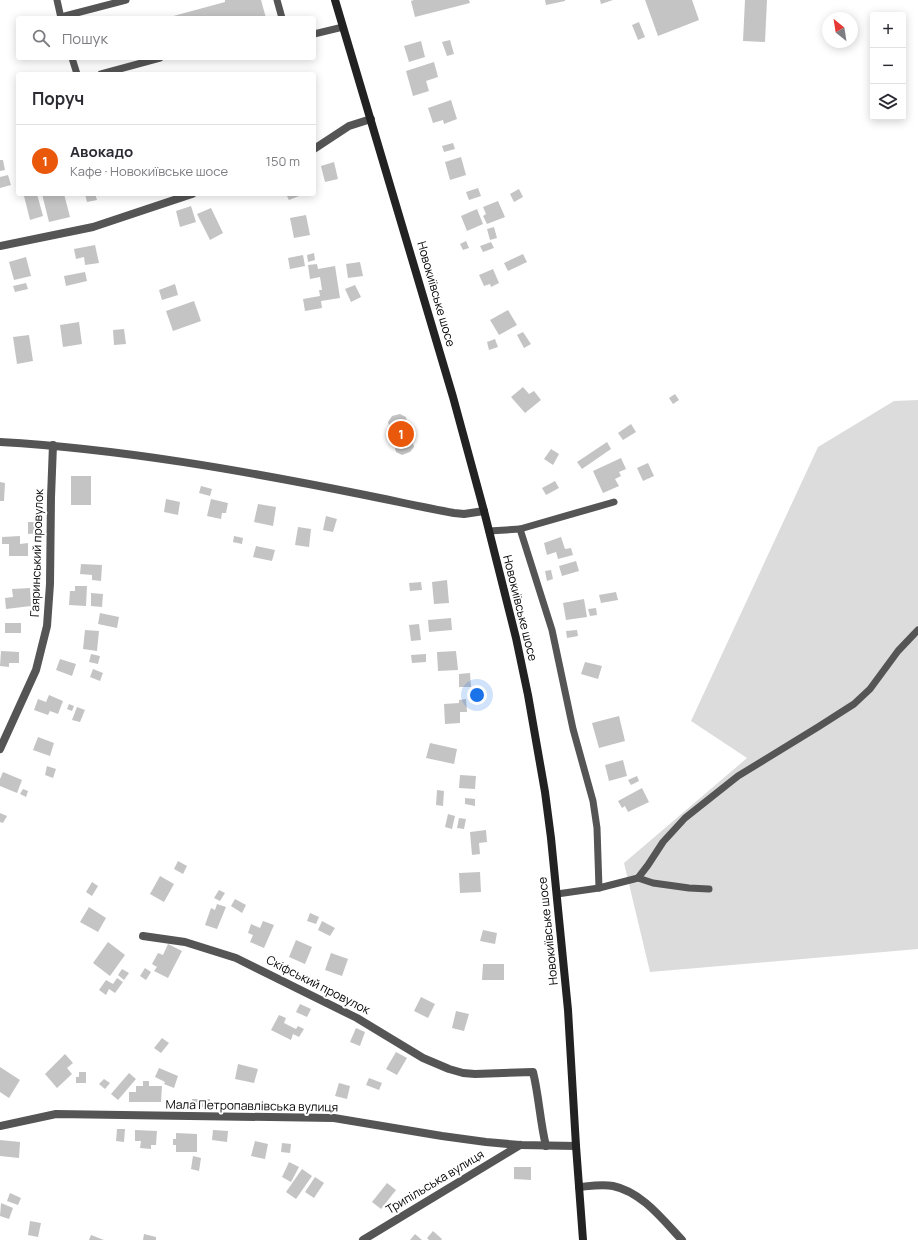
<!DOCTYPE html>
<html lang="uk">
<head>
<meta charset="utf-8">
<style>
  :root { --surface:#fff; --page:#f2f2f3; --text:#2b2b33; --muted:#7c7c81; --line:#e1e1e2; --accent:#ea580c }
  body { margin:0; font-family:Manrope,sans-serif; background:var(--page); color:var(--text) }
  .controls { position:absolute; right:12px; top:12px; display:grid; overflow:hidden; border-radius:4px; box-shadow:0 2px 10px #0003 }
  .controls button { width:36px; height:36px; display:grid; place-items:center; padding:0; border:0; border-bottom:1px solid var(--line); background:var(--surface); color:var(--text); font:20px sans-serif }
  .compass { position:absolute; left:822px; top:12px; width:36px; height:36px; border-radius:50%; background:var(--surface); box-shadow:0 2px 10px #0003; rotate:330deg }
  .you { position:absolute; left:477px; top:695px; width:14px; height:14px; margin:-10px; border:3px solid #fff; border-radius:50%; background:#1a73e8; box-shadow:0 0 0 6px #1a73e833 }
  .badge { display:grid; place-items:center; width:26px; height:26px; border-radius:50%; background:var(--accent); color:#fff; font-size:13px; font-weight:700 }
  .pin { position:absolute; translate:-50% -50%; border:2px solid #fff; box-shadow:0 1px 4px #0006 }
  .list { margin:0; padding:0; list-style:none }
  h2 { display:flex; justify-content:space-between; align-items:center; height:52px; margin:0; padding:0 16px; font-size:17px }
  h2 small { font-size:13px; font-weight:400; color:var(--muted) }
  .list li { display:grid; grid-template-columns:26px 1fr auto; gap:12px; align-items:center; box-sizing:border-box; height:72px; padding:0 16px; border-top:1px solid var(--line) }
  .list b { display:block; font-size:15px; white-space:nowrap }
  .list p { margin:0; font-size:13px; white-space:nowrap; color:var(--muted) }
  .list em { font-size:13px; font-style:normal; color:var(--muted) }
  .icon { flex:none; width:22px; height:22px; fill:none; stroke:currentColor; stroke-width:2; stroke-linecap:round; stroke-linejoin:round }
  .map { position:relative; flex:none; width:918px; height:1240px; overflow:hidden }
  .search { position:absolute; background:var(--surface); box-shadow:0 2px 10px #0003; left:16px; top:16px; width:300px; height:44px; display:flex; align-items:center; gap:10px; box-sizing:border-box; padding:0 14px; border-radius:4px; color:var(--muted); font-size:15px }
  .panel { position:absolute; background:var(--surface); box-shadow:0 2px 10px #0003; left:16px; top:72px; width:300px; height:124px; border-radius:4px }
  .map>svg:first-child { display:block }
  .green { fill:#dcdcdc }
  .building { fill:#c4c4c4 }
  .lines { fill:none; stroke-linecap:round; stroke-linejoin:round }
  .lane { stroke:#555; stroke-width:7 }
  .street { stroke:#555; stroke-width:8 }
  .secondary { stroke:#222; stroke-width:8 }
  .labels { text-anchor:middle; stroke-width:4; stroke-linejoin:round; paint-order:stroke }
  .street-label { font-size:12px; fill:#000; stroke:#fff }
</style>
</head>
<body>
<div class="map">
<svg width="918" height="1240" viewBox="0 0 918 1240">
  <rect width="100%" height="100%" fill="#fff"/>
  <polygon class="green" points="918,400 918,949 650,972 624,863 747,758 691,721 818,447 894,401"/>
  <g class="building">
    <polygon points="225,0 261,0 266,18 166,18 225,2"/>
    <polygon points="414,0 469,0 470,3 415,17 411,1"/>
    <polygon points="545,0 565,0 565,1 546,5"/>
    <polygon points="600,0 613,0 601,4"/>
    <polygon points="645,0 692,0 699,20 658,36"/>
    <polygon points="745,0 767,0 765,42 743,41"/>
    <polygon points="639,22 645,37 638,40 632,25"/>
    <polygon points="450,40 454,54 447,56 442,42"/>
    <polygon points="421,41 425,57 409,62 404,46"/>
    <polygon points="434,62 438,77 426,81 429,91 413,96 406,71"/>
    <polygon points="451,100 457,119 444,124 443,120 433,123 428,108"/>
    <polygon points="453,143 455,149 444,152 442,146"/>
    <polygon points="461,157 466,175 450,180 445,162"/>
    <polygon points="0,160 3,160 5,170 0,171"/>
    <polygon points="334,162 338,179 325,182 321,166"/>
    <polygon points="8,175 11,185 0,188 0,177"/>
    <polygon points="478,188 481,196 469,200 466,192"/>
    <polygon points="519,189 523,197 514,202 510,194"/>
    <polygon points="33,194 37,194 43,216 30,220 24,196"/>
    <polygon points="42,194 64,194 70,217 49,222"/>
    <polygon points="85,194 95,194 97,200 87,202"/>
    <polygon points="286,194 304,194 289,200"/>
    <polygon points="498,201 505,217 487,224 483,216 486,214 483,207"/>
    <polygon points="191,206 196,222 180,227 176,211"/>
    <polygon points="211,208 223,233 210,240 197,214"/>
    <polygon points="477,209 483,224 467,231 461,216"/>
    <polygon points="306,215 310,235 294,238 290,218"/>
    <polygon points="494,227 497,238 490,240 487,229"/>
    <polygon points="466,241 469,248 463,250 460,244"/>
    <polygon points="491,242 494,248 483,252 480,246"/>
    <polygon points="95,245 99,263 85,265 84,257 76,259 74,249"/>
    <polygon points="314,253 315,260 308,262 307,255"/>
    <polygon points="523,254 527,262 508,271 504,263"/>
    <polygon points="303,255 305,266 290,269 288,258"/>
    <polygon points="26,257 31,276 14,280 9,262"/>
    <polygon points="360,262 363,276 348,278 346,264"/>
    <polygon points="317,264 318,269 335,266 340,298 321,301 322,308 305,311 303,299 320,296 319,290 322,290 320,277 310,279 308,265"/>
    <polygon points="493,269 499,283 491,287 490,284 484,286 479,275"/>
    <polygon points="85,272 87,281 66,286 64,276"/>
    <polygon points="26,283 28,289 15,292 13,286"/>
    <polygon points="175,284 178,295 162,300 159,290"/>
    <polygon points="355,285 361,297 351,302 345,289"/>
    <polygon points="194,301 201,321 173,331 166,311"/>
    <polygon points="508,310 517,325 499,335 490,320"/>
    <polygon points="79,322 82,344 63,347 60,325"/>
    <polygon points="124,329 126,344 114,345 113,330"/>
    <polygon points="523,332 531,344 524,348 517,335"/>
    <polygon points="29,335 33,361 17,364 13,337"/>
    <polygon points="495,339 498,347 489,350 487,342"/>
    <polygon points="523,387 529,394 534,391 541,400 525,413 511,397"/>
    <polygon points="675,394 679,400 673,404 669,398"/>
    <polygon points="400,414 406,417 414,447 410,452 402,455 396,452 388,422 392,416"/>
    <polygon points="631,424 636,432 623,440 618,433"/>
    <polygon points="607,442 611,449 582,469 577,462"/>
    <polygon points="551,449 559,454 553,465 544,459"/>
    <polygon points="621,458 626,469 619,472 621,476 615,479 619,486 603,493 593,471"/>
    <polygon points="648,463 654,476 643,481 637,468"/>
    <rect x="71" y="476" width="20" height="29"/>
    <polygon points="555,481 559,488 546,495 542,488"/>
    <polygon points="0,482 5,483 4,501 0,501"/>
    <polygon points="201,486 212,489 210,496 199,493"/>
    <polygon points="166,499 180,502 178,515 164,512"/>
    <polygon points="211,499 228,503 226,513 222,513 221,519 207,516"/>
    <polygon points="258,504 276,507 273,526 254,522"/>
    <polygon points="326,516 337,519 333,532 323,530"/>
    <polygon points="28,522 40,522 40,533 28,534"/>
    <polygon points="298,527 311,529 309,547 295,545"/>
    <polygon points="20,536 20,544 28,543 28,556 9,556 9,544 2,544 2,537"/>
    <polygon points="234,536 243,538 242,544 233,542"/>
    <polygon points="561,537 565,549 571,548 573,555 558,559 556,552 547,555 544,543"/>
    <polygon points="256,546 275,550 272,561 253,557"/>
    <polygon points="576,561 579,571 562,576 559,566"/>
    <polygon points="81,564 102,565 101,581 92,580 92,575 80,574"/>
    <polygon points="551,570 553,579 547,581 545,571"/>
    <polygon points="447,580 449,603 434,604 432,582"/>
    <polygon points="421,582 422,590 410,591 409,583"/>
    <polygon points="75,586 87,586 86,606 69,605 70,591 75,591"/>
    <polygon points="30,588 31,606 6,609 5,598 13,597 12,589"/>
    <polygon points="616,592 618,600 601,603 599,595"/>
    <polygon points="91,593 103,594 102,607 91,606"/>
    <polygon points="584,599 587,617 566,620 563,603"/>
    <polygon points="596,608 597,615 590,616 588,609"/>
    <polygon points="100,613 119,617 117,628 98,624"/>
    <polygon points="451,618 452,630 429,632 428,620"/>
    <rect x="5" y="623" width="16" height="10"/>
    <polygon points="419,624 421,640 411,641 409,625"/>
    <polygon points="85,630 99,631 97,651 83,649"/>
    <polygon points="577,630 578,636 567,638 566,631"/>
    <polygon points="1,651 19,652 19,663 9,663 9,667 0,666"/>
    <polygon points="456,651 458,670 438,671 437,652"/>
    <polygon points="91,654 100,656 98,664 89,662"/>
    <polygon points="426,654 426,662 412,663 411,655"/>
    <polygon points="60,659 76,664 72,676 56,670"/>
    <polygon points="585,662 602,666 598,679 581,674"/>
    <polygon points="93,669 103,673 100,681 90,677"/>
    <polygon points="470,673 471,687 459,687 459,674"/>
    <polygon points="49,695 63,701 58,714 50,711 48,715 34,710 38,699 46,702"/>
    <polygon points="466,699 467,712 460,712 460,723 445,724 444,704 459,703 459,700"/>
    <polygon points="69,704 74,706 72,711 67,709"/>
    <polygon points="77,707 85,710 80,722 72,720"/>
    <polygon points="619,716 625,741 599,748 592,723"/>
    <polygon points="38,737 54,743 50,756 33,750"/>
    <polygon points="430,743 457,749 454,764 426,758"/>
    <polygon points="623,760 627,776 609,781 605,765"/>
    <polygon points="47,766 56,769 53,778 45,775"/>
    <polygon points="3,772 22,780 17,793 0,786 0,779"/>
    <polygon points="460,775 476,776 475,789 459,788"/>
    <polygon points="637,776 639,781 631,785 628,780"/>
    <polygon points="642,788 649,802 628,812 625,806 622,808 618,801"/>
    <polygon points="23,789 28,791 26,797 20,794"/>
    <polygon points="437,790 444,791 443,806 436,805"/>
    <polygon points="465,798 475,799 475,806 465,804"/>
    <polygon points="0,813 7,816 3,823 0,822"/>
    <polygon points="448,814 455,816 452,829 445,827"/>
    <polygon points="459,818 466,819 464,829 457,828"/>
    <polygon points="486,830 487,842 479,843 480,854 472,855 470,832"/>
    <polygon points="178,861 187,866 183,874 174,869"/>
    <polygon points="480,872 481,892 460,893 459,873"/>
    <polygon points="160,876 174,884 164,902 150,894"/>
    <polygon points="92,882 98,886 92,896 86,892"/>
    <polygon points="219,890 225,893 220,901 214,898"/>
    <polygon points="235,899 246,905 242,913 231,906"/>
    <polygon points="217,904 226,907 217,929 205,925 211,908 215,910"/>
    <polygon points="89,907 106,918 98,932 80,922"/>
    <polygon points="310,913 319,917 316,924 307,921"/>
    <polygon points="263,921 274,925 264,948 250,942 253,935 248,933 251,924 260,928"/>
    <polygon points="322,921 335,928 330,936 318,930"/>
    <polygon points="483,930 497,933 495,944 480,941"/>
    <polygon points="296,940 312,947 305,964 289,957"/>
    <polygon points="108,942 125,955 110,976 93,963"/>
    <polygon points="168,944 182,951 168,978 154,971 157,967 152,964 158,953 163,955"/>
    <polygon points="331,953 348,959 342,976 325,970"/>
    <polygon points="483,964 504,964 504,980 482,980"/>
    <polygon points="145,968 151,972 146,980 140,976"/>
    <polygon points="122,969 129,973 124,980 118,975"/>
    <polygon points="117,978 123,982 115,993 109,989 106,995 99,990 106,980 113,984"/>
    <polygon points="421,997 435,1004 428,1018 414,1011"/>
    <polygon points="300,1004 311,1009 307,1017 296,1012"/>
    <polygon points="456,1011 469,1014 464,1031 452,1028"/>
    <polygon points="279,1015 286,1018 284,1023 296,1029 298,1026 304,1029 299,1037 293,1034 291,1040 271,1030"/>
    <polygon points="356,1028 365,1032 360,1046 350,1042"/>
    <polygon points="162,1038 169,1043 161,1053 154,1048"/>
    <polygon points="396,1052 407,1058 397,1075 386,1069"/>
    <polygon points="65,1054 73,1063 67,1068 72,1074 57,1088 45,1074"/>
    <polygon points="238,1064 258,1069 254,1083 235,1079"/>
    <polygon points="0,1067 20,1080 9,1098 0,1092"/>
    <polygon points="159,1068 178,1076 174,1088 164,1084 165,1082 155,1077"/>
    <polygon points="79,1072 86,1072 86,1083 76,1083 76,1077 79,1077"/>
    <polygon points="129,1073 136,1079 118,1100 111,1094"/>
    <polygon points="369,1078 382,1083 379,1090 366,1085"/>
    <polygon points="104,1079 110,1083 105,1089 99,1084"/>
    <polygon points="143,1081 149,1081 149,1086 162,1086 161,1102 129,1102 129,1092 136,1092 136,1086 143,1086"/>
    <polygon points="339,1083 350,1086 347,1099 335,1096"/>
    <rect x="192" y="1099" width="18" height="8"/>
    <polygon points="117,1129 125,1129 124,1142 116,1141"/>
    <polygon points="135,1130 157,1131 156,1145 151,1145 151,1149 140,1148 141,1141 135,1141"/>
    <polygon points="213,1130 228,1131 227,1142 212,1140"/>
    <polygon points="176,1133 197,1134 197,1152 176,1152 176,1145 173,1145 173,1139 176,1139"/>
    <polygon points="0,1140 20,1142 19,1158 0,1156"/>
    <polygon points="255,1141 268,1144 265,1159 251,1156"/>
    <polygon points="282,1143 291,1144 290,1153 281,1152"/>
    <polygon points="193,1156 201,1158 199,1171 191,1169"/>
    <polygon points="289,1162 299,1167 291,1182 282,1177"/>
    <polygon points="514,1167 531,1167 531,1180 514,1179"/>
    <polygon points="302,1169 312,1176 296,1199 286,1192"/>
    <polygon points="315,1177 324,1183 314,1198 305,1192"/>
    <polygon points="387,1183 396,1190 381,1209 372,1202"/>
    <polygon points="10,1193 21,1198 18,1205 7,1201"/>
    <polygon points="1,1203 13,1208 9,1219 0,1216"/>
    <polygon points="30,1221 41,1223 38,1237 28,1235"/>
    <polygon points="433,1231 442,1239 441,1240 429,1240 427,1238"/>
    <polygon points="144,1234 156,1237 156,1240 143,1240"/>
    <polygon points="415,1234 422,1240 410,1240"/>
    <polygon points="91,1235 104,1240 89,1240"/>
  </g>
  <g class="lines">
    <g class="lane">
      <polyline points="57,0 61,18"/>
      <polyline points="277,0 282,18"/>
      <polyline points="61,17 126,0"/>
      <polyline points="314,34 343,27"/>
      <polyline points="72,58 77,74"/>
      <polyline points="101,74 160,58"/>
      <polyline points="520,529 552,630 573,729 593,801 597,828 599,888"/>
      <polyline points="489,531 520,529 614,502"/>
      <polyline points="638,878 648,865 663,842 685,818 738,776 818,727 854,704 870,689 898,651 918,630"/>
      <polyline points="557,894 599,888 638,878 653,883 689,888 709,889"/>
    </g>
    <g class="street">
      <polyline points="314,149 349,126 371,119"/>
      <polyline points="0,246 93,227 192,194"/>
      <path d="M0 442C123 449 245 471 365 495 395 501 425 508 454 513L464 514 484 511"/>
      <polyline points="0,749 36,670 47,626 50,584 51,497 53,445"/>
      <path d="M143 936 185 942 236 958 357 1018 423 1058 449 1069 463 1073 475 1074 533 1072C539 1096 540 1122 546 1146"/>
      <polyline points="0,1126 56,1114 334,1118 442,1136 486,1142 520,1145 576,1146"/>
      <path d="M579 1187C590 1186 602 1184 613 1186 642 1192 663 1220 682 1240"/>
      <polyline points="363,1240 520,1145"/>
    </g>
    <polyline class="secondary" points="335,0 453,397 484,511 516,638 528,695 545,792 551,838 568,1010 576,1146 583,1240"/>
  </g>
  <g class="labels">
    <g class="street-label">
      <text transform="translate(436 294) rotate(74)" y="4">Новокиївське шосе</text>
      <text transform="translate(37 553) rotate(-88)" y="4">Гаяринський провулок</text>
      <text transform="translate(520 608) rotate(76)" y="4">Новокиївське шосе</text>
      <text transform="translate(548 931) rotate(-96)" y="4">Новокиївське шосе</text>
      <text transform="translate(318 985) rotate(27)" y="4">Скіфський провулок</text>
      <text transform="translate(252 1106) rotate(1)" y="4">Мала Петропавлівська вулиця</text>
      <text transform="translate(435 1182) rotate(-31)" y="4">Трипільська вулиця</text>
    </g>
  </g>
</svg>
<div class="controls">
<button>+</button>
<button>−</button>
<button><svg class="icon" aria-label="layers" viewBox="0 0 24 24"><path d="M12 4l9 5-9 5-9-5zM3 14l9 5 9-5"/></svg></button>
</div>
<svg class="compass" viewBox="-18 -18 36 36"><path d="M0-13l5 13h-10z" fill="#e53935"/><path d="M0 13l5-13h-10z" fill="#7c7c81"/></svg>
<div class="you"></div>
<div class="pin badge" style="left:401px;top:434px">1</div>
<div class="search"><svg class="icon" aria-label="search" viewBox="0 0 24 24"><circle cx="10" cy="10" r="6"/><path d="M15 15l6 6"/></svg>Пошук</div>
<section class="panel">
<h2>Поруч<small></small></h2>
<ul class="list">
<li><span class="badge">1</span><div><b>Авокадо</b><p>Кафе · Новокиївське шосе</p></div><em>150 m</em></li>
</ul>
</section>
</div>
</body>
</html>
